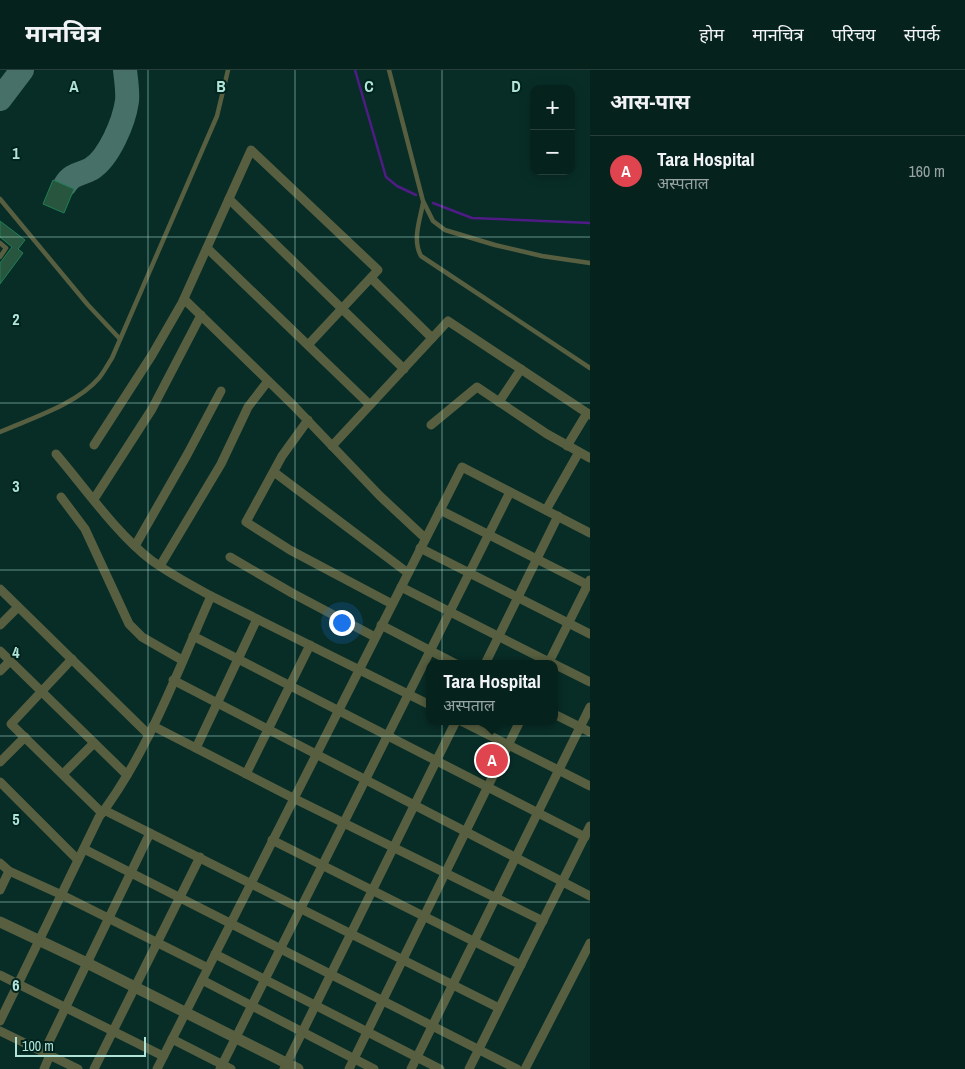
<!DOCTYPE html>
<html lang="hi">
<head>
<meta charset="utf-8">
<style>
  :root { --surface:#06221d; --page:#0f2a26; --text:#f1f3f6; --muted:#98a4a4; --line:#273f3b; --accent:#f09ab4 }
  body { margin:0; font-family:"Archivo Narrow","Noto Sans Devanagari",sans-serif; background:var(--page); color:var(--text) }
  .controls { position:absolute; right:15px; top:15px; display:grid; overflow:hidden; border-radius:10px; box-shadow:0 2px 12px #0003 }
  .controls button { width:45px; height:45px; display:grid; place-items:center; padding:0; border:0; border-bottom:1px solid var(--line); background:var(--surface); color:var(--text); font:25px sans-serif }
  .scale { position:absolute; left:15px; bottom:12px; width:131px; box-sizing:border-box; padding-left:5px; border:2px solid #b1e4d9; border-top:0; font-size:14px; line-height:18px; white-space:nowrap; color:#b1e4d9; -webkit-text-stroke:4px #00231e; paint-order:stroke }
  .you { position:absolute; left:341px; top:552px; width:18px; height:18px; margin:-12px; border:4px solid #fff; border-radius:50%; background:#1a73e8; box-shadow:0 0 0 8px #1a73e833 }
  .badge { display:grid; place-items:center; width:32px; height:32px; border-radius:50%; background:var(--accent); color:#fff; font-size:16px; font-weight:700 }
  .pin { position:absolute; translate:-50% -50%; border:2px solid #fff; box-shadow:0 1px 5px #0006 }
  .popup { position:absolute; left:426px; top:590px; width:132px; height:65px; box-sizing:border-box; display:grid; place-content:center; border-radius:10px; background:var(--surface); filter:drop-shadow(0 1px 4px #0005); font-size:16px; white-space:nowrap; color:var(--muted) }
  .popup b { font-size:19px; color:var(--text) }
  .popup::after { content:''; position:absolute; left:50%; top:100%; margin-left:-10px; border:10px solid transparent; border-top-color:var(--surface) }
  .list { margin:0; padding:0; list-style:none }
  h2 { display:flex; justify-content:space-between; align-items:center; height:65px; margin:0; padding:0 20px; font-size:21px }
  h2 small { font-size:16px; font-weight:400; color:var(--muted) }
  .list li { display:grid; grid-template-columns:32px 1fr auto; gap:15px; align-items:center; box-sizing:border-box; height:70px; padding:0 20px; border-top:1px solid var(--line) }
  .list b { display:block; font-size:19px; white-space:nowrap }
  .list p { margin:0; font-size:16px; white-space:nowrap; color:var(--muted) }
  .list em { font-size:16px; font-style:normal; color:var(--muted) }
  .map { position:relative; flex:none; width:590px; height:999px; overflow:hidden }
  header { display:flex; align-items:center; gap:30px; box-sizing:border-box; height:70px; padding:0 25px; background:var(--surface); border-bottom:1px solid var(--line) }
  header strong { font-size:24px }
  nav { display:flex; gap:28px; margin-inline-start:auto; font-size:18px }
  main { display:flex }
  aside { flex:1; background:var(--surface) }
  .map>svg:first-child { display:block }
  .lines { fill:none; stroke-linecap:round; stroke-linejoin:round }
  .stream { stroke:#4e1c84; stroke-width:2.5 }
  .taxiway { stroke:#467068; stroke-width:24 }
  .building { fill:#27553e; stroke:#1f7e55 }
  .service { stroke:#575f40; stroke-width:4.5 }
  .minor { stroke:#575f40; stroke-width:9 }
  .tertiary { stroke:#575f40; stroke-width:11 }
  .grid { fill:none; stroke:#b1e4d9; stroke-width:1; stroke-opacity:0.55 }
  .grid-label { font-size:16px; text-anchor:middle; font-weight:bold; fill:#b1e4d9; stroke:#00231e; stroke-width:4; stroke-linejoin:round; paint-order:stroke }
</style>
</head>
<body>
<header>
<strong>मानचित्र</strong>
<nav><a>होम</a><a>मानचित्र</a><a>परिचय</a><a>संपर्क</a></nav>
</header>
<main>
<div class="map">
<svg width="590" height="999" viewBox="0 0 590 999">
  <rect width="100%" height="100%" fill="#082d27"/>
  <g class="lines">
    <g class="stream">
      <polyline points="355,0 386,107 397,116 416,125"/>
      <polyline points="433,133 472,148 590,153"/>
    </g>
    <g class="taxiway">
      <polyline points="0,29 22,0"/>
      <path d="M65 115C72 103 80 105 91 99 109 88 124 52 127 31 128 21 126 10 125 0"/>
    </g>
  </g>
  <g class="building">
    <polygon points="53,110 74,119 64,143 43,134"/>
    <polygon points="0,151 25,170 18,179 23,183 0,214 0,193 12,177 0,167"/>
    <polygon points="491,682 496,685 490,697 485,694"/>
  </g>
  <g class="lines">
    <g class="service">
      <polyline points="389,0 423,131 433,151 445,160 495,175 542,186 590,193"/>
      <polyline points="0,129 88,235 120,269"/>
      <path d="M423 133C420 150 412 170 421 186L590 298"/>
      <polyline points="0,173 6,178 0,187"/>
      <path d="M0 362C32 348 77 334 99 308 104 302 108 294 112 288L217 46 228 0"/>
    </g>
    <g class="minor">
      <polyline points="229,129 404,299"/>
      <polyline points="207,178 370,335"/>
      <polyline points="371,208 432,268"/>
      <polyline points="184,229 292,334 380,426 425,468"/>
      <polyline points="499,332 521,299"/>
      <polyline points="308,350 282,386 246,452 290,480 392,534"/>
      <polyline points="431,355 477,317 547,364 590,388"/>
      <polyline points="94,375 152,285 182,233 251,80 378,200 308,275"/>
      <polyline points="332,376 448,251 590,345"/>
      <polyline points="567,376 587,343"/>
      <path d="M56 384C85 418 117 464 151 490 170 504 191 515 211 526L430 635"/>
      <polyline points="274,402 408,503"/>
      <polyline points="61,427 85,459 129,554 142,567 182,590"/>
      <polyline points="94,429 152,339 201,245"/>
      <polyline points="440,440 590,516"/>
      <polyline points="546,440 579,382"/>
      <polyline points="135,476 187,385 221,321"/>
      <polyline points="420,478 590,564"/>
      <polyline points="230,487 292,523 375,567"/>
      <polyline points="160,496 221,394 248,337 268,311"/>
      <polyline points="401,517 553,594"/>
      <polyline points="0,519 149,665"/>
      <polyline points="0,555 18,537"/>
      <polyline points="381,555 456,594"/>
      <polyline points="193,566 585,767"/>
      <polyline points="0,581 127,705"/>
      <polyline points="72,589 11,654 102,743"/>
      <polyline points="485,594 558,446"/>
      <polyline points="548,594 590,510"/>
      <polyline points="554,594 590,612"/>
      <polyline points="0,601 10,591"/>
      <polyline points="173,610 590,826"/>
      <polyline points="554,644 590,662"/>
      <polyline points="461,651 590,716"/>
      <polyline points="153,656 293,728 543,851"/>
      <polyline points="196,678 257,549"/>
      <polyline points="0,692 25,667"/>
      <polyline points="63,704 94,673"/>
      <polyline points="246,704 310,575"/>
      <polyline points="0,712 78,790"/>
      <polyline points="104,740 499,938"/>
      <polyline points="272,770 521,895"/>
      <polyline points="84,779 517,999"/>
      <polyline points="0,793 9,801 0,820"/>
      <polyline points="9,801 62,825 208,898"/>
      <polyline points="215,884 440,999"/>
      <polyline points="0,905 163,986"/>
      <polyline points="202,910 374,999"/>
      <path d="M0 951 99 747C148 683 178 600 211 526"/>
      <polyline points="0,961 78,999"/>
      <polyline points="172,969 231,999"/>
      <polyline points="44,982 150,763"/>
      <polyline points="44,999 50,985"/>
      <polyline points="94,999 200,787"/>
      <polyline points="157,999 462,397 590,463"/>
      <polyline points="220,999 510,422"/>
      <polyline points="284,999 456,651"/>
      <polyline points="349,999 520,651"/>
      <polyline points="411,999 590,637"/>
      <polyline points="469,999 590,756"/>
      <polyline points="525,999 590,873"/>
    </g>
    <polyline class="tertiary" points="0,852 87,893 298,999"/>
  </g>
  <path class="grid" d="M148 0V999M295 0V999M442 0V999M0 167H590M0 333H590M0 500H590M0 666H590M0 832H590"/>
  <g class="grid-label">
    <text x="74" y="22">A</text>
    <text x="221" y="22">B</text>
    <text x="369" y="22">C</text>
    <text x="516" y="22">D</text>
    <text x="16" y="89">1</text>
    <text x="16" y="255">2</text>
    <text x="16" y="422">3</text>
    <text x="16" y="588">4</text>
    <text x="16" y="755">5</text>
    <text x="16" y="921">6</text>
  </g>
</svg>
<div class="controls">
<button>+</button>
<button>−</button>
</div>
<div class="scale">100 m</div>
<div class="you"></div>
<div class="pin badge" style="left:492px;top:690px;background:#e0444e">A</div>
<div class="popup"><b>Tara Hospital</b>अस्पताल</div>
</div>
<aside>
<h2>आस-पास<small></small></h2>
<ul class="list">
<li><span class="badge" style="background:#e0444e">A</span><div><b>Tara Hospital</b><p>अस्पताल</p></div><em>160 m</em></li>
</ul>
</aside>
</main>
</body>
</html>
